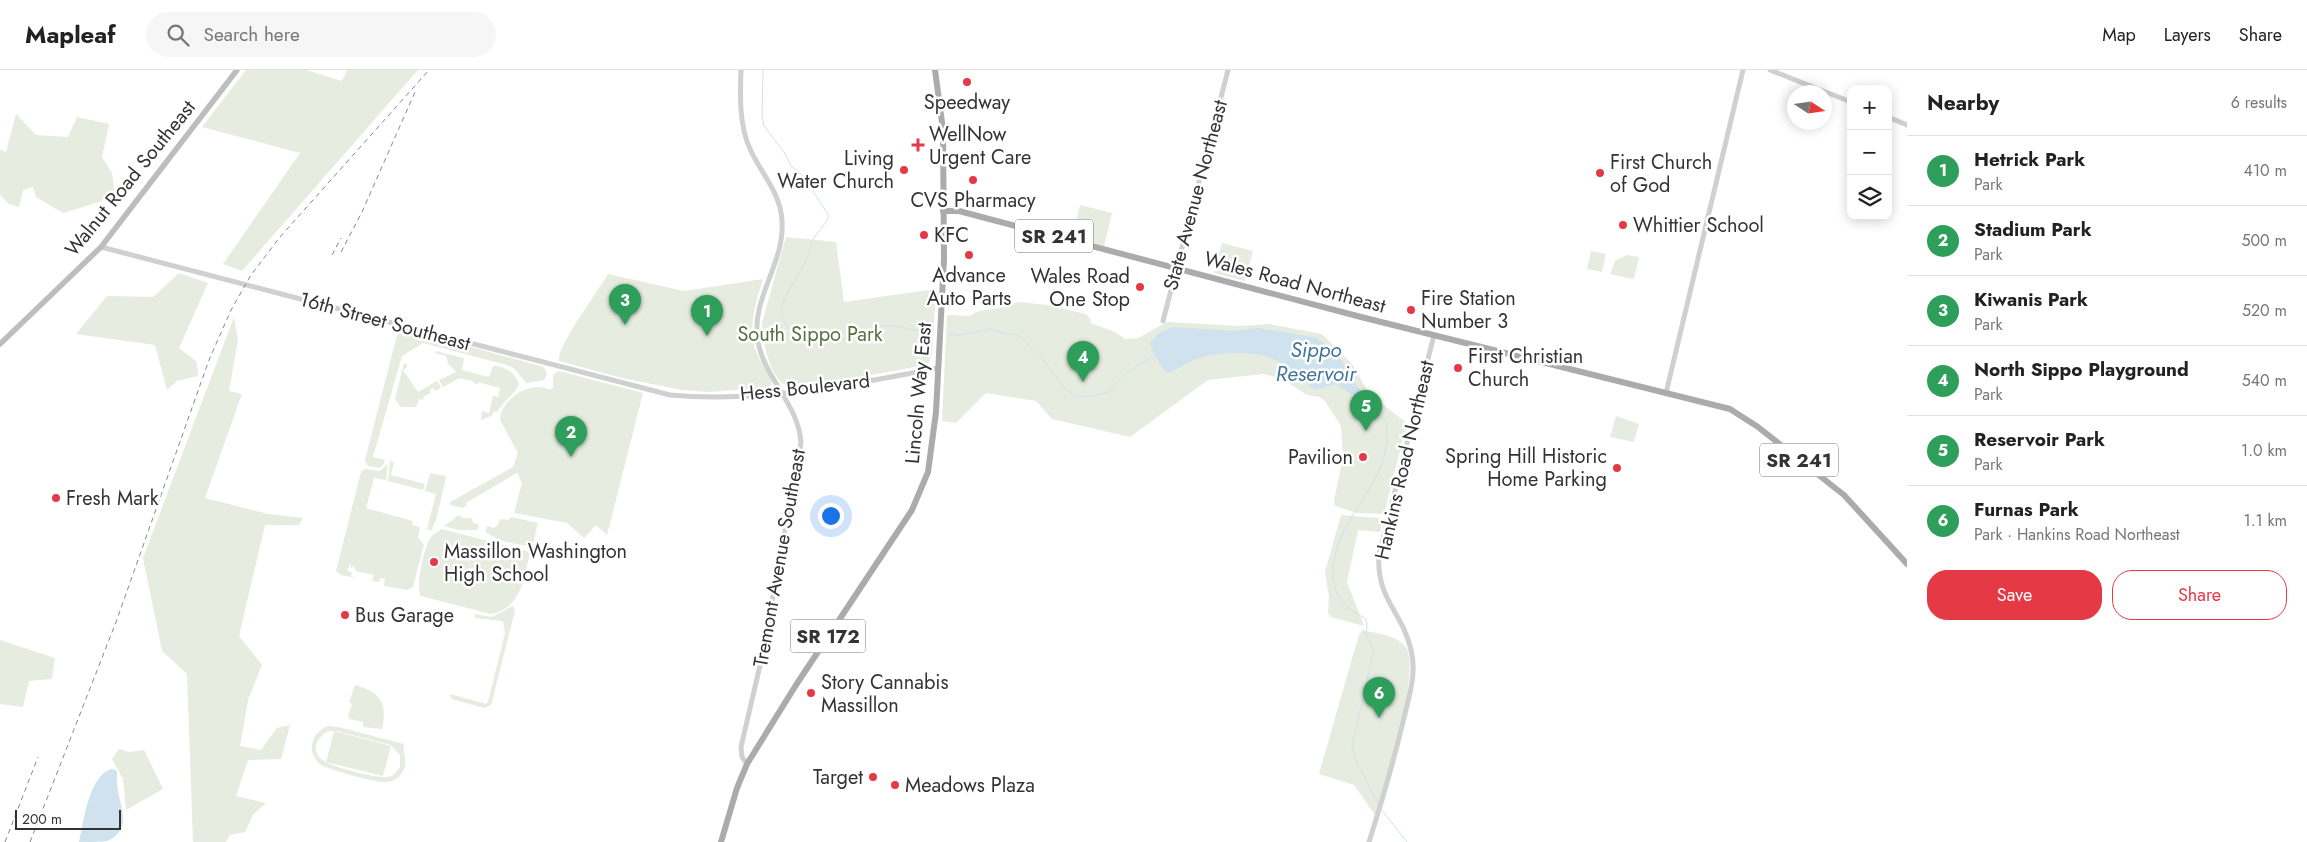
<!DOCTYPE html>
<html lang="en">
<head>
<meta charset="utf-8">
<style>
  :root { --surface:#fff; --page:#f6f6f6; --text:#222; --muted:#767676; --line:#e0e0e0; --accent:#e63946 }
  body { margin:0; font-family:Jost,sans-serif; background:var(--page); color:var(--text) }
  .controls { position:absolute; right:15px; top:15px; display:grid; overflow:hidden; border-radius:10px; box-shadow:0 2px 12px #0003 }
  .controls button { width:45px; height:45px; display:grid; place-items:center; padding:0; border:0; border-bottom:1px solid var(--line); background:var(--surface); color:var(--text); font:25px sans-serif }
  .compass { position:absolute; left:1787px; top:15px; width:45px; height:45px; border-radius:50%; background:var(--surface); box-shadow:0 2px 12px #0003; rotate:102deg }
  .scale { position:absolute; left:15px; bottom:12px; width:106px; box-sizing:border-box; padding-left:5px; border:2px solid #333; border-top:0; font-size:14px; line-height:18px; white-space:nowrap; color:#333; -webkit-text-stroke:4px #fff; paint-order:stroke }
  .you { position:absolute; left:830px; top:445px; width:18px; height:18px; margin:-12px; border:4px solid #fff; border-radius:50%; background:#1a73e8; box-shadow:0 0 0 8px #1a73e833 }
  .badge { display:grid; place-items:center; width:32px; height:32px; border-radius:50%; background:var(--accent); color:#fff; font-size:16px; font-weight:700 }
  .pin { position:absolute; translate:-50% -41px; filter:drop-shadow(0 1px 2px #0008) }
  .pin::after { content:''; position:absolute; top:26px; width:18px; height:15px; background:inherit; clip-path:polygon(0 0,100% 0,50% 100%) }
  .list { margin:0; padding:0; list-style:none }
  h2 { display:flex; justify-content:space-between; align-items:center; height:65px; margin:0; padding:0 20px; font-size:21px }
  h2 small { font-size:16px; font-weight:400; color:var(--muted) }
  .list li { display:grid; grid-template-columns:32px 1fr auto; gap:15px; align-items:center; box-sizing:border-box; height:70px; padding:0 20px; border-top:1px solid var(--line) }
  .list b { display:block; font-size:19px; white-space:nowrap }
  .list p { margin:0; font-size:16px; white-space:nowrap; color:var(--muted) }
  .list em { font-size:16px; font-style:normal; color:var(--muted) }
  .actions { display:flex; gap:10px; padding:15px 20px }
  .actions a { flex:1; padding:11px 0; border:1px solid var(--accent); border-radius:20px; text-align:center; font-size:18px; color:var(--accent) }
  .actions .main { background:var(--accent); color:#fff }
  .icon { flex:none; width:28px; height:28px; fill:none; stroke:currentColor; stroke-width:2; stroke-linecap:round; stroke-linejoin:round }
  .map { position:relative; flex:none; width:1907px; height:772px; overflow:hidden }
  header { display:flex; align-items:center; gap:30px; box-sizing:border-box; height:70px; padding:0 25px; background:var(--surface); border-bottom:1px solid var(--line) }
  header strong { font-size:24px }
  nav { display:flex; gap:28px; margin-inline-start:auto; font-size:18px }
  .search { width:350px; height:45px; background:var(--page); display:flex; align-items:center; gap:12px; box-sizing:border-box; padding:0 18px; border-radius:28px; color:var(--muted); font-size:19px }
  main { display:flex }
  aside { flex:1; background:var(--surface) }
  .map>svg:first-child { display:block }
  .green { fill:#e6ecdf; fill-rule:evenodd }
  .water { fill:#cfe2ee }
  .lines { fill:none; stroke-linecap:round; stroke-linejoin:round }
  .stream { stroke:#cfe2ee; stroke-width:1 }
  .tertiary { stroke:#d0d0d0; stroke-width:5 }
  .secondary { stroke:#bdbdbd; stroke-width:5.5 }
  .primary { stroke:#ababab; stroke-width:6 }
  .rail { stroke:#888; stroke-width:1; stroke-dasharray:5 4; stroke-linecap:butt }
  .poi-dot { fill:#e63946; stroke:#fff; stroke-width:2 }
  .labels { text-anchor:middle; stroke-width:5; stroke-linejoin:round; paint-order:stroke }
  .shield { fill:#fff; stroke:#707070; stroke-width:1 }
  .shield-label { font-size:19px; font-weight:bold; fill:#333 }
  .poi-label { font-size:20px; fill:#333; stroke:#fff; text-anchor:start }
  .street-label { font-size:20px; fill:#333; stroke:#fff }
  .park-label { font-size:20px; fill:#56703f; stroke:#fff }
  .water-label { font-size:21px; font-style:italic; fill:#3f7597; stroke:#fff }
</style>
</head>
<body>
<header>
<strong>Mapleaf</strong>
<div class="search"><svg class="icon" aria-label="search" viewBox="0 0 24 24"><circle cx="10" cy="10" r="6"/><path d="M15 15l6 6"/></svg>Search here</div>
<nav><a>Map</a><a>Layers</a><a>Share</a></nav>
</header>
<main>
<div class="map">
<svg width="1907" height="772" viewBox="0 0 1907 772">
  <rect width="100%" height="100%" fill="#fff"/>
  <g class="green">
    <polygon points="246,0 306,0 342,11 347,0 418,0 242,201 223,194 300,83 202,57"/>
    <polygon points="16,44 36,65 68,67 77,47 109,54 102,87 112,103 115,124 99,132 63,143 36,127 33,117 23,120 19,137 9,134 0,125 0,80 6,82"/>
    <polygon points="1080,135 1112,143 1104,176 1072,167"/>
    <path d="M786 167 836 172 844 232 936 219 932 284 929 293C914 299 793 319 784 314 769 305 762 268 762 253Z"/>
    <polygon points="1222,173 1253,181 1245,211 1214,203"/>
    <polygon points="1591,181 1606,184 1602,202 1587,199"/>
    <polygon points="1627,185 1639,187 1634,208 1632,209 1610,204 1615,191"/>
    <polygon points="179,203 208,213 179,278 197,292 198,306 177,311 167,320 155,275 76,264 107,226 153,227"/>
    <path d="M608 204 684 221 763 209C756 232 748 255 755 279 759 290 767 300 772 311L771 315 765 318 709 322 682 320 622 308 559 291C556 277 599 220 608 204Z"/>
    <path d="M1019 232 1047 235 1086 244 1091 250 1090 253 1115 262 1125 269 1138 268 1167 252 1240 256 1269 254 1322 264 1352 294 1370 325 1407 353 1384 444 1357 443 1335 436 1334 430 1343 388 1341 356 1325 331 1319 327 1307 325 1281 308 1263 304 1208 310 1130 367 1052 349 1036 331 986 323 956 353 942 351 947 245 970 246C980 238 989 241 1000 238 1007 237 1012 233 1019 232Z"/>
    <polygon points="234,247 238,270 229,321 242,324 205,428 268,444 303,448 299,455 265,455 239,566 262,595 248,630 240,676 261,680 277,658 290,655 281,689 248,690 236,726 266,733 253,745 245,762 230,765 226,772 193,772 187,604 162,581 143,488"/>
    <polygon points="406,259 544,297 547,304 544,310 526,313 514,298 507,295 423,273 402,286 373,387 385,390 383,395 379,398 368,396 365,390 397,265 400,261"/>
    <path d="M436 281 464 288 462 300 489 307 493 296C506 296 514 302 519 314 517 321 503 332 497 342L495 341 491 346 481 350 482 341 489 343 493 326 498 327 500 318 478 312V314L473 313V311L460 308 443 317 439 310 456 302 448 293 446 286 435 283Z"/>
    <polygon points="404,293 408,296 403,300 418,322 437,311 441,317 436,321 433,318 430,320 431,323 424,326 423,330 419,329 416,337 401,337 395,329"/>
    <path d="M559 301 643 323 607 465 596 455 584 468 567 453 514 443 522 413 517 403 466 433 467 435 463 438 450 435V432L513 397 518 383 500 350C500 329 532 309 550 320L553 318V305Z"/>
    <polygon points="1616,346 1639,354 1634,372 1610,367"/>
    <polygon points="390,391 394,392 391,405 425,414 423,420 388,411"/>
    <polygon points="388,394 386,410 374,408 366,438 413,451 412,455 420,457 418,468 424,474 413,517 407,520 384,516 385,509 380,508 379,512 372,511 374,505 356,501 354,496 351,498 351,493 347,500 352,503 351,506 356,508 341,505 336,501 361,402 365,399 380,401"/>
    <polygon points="430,403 445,406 446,408 436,450 431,461 427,459 436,424 425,421"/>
    <polygon points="459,445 462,448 472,448 473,453 479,454 477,460 458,460 444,456"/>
    <polygon points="1341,445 1378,448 1382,452 1380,462 1358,460 1347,512 1364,556 1331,547 1328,543 1329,527 1325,502"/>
    <polygon points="511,447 538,453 532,477 502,471 485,462 487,456 494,458 498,455 500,449 508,450"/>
    <path d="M442 459 530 482C524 507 522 538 491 544L421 526C415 518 424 475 432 466 434 463 439 461 442 459Z"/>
    <polygon points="513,536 515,541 491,635 484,638 452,629 450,624 486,634 488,632 505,563 503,551 475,548 475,544 492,547"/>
    <path d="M1362 560C1375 563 1396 565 1405 576 1423 598 1384 716 1375 745L1354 715 1319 704 1358 568Z"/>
    <polygon points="0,570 55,588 52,609 29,611 23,637 0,634"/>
    <path d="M355 615C380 622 388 633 382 659L363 657V652L350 649 348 646 352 634 349 632Z"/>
    <path d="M328 656 338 657 404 674C402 682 408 689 404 699 401 706 394 712 386 712 375 713 331 700 321 695 306 683 310 663 328 656ZM329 661H337L391 675 400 685V697C397 702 394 706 388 707 379 709 331 697 324 691 310 683 316 666 329 661Z"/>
    <polygon points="334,661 391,676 383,706 326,692"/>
    <polygon points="119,679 129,682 144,680 163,719 126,740 123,709 112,689"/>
  </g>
  <g class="water">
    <path d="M1172 257 1235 261 1258 258 1317 268 1336 282 1357 316 1366 326 1363 332 1336 314 1315 320C1304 312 1296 302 1285 295 1260 279 1221 281 1194 290 1185 293 1178 299 1169 303L1166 302 1155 286 1150 273 1158 264Z"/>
    <path d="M111 699 116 700 117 702C117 709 117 716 118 722 122 740 131 761 107 771 100 772 87 772 79 772 84 752 88 707 111 699Z"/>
  </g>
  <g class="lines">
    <g class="stream">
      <path d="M763 0 762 46 764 56 784 82 791 96 804 107 829 146C825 156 817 162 812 171 810 176 810 181 808 186 801 203 787 218 782 237 780 246 784 254 791 261 817 287 854 263 884 256 897 253 916 263 932 263"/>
      <path d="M949 264 960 265 991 259 1006 264 1018 265 1040 286 1066 320 1076 326 1087 327 1109 322C1126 303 1131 298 1155 286"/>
      <path d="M1363 329 1386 351C1389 369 1385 391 1376 407 1368 424 1356 438 1348 453 1329 488 1322 530 1365 548L1367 553 1366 565 1374 580 1352 676 1357 693 1378 733"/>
      <polyline points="1381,739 1407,772"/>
    </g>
    <g class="tertiary">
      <path d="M741 0C740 25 739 55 750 79 761 103 781 124 782 151 785 194 750 229 758 272 765 309 799 335 801 373L761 591 741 677 742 687 747 694"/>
      <polyline points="1770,0 1851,32"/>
      <polyline points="1888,47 1907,55"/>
      <path d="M101 177 670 325C758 333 852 315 938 298"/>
      <polyline points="1163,251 1228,0"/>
      <polyline points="1666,323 1743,0"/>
      <path d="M1369 772C1382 731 1394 690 1404 648 1409 626 1417 603 1411 580 1403 543 1376 529 1379 485L1434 265"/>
    </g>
    <polyline class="secondary" points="0,274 101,177 237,0"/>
    <g class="primary">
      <polyline points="943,141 959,141 1361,247 1730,339 1758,357 1844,425 1907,494"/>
      <polyline points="721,772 737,718 747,694 796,615 912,440 928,402 936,342 944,189 943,60 935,0"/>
    </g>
    <g class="rail">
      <polyline points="341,182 362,142 415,22"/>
      <polyline points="332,185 341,168"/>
      <polyline points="5,772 38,687"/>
      <polyline points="30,772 116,552 209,290 231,240 251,205 280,167 429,0"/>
    </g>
  </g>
  <g class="poi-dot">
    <circle cx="967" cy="12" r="5"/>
    <path d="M915.5 67.5h5v5h5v5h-5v5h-5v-5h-5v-5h5z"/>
    <circle cx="904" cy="100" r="5"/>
    <circle cx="1600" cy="103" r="5"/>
    <circle cx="973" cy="110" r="5"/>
    <circle cx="1623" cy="155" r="5"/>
    <circle cx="924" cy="165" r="5"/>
    <circle cx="969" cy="185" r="5"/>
    <circle cx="1140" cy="217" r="5"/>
    <circle cx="1411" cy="240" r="5"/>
    <circle cx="1458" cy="298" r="5"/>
    <circle cx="1363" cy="387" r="5"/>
    <circle cx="1617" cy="398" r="5"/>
    <circle cx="56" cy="428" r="5"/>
    <circle cx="434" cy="492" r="5"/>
    <circle cx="345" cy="545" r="5"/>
    <circle cx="811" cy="623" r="5"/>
    <circle cx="873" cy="707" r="5"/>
    <circle cx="895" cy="715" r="5"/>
  </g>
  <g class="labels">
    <g class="shield">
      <rect x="1015" y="149.5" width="78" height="33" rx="4"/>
      <rect x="1760" y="373.5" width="78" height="33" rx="4"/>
      <rect x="790.5" y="549.5" width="75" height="33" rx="4"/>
    </g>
    <g class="shield-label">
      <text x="1054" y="173">SR 241</text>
      <text x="1799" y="397">SR 241</text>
      <text x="828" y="573">SR 172</text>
    </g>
    <g class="poi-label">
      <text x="967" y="39" text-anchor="middle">Speedway</text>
      <text x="929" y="71">WellNow<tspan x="929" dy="23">Urgent Care</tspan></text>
      <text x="894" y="95" text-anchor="end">Living<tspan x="894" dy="23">Water Church</tspan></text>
      <text x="1610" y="99">First Church<tspan x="1610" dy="23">of God</tspan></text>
      <text x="973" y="137" text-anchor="middle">CVS Pharmacy</text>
      <text x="1633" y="162">Whittier School</text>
      <text x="934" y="172">KFC</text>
      <text x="969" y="212" text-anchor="middle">Advance<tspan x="969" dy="23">Auto Parts</tspan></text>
      <text x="1130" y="213" text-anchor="end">Wales Road<tspan x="1130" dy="23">One Stop</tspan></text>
      <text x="1421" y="235">Fire Station<tspan x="1421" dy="23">Number 3</tspan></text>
      <text x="1468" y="293">First Christian<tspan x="1468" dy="23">Church</tspan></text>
      <text x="1607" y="393" text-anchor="end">Spring Hill Historic<tspan x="1607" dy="23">Home Parking</tspan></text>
      <text x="1353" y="394" text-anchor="end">Pavilion</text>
      <text x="66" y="435">Fresh Mark</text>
      <text x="444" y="488">Massillon Washington<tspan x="444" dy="23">High School</tspan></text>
      <text x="355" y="552">Bus Garage</text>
      <text x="821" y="619">Story Cannabis<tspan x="821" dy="23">Massillon</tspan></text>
      <text x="863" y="714" text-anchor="end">Target</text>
      <text x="905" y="722">Meadows Plaza</text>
    </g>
    <g class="street-label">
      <text transform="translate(130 108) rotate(-51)" y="7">Walnut Road Southeast</text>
      <text transform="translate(1195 125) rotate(-75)" y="7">State Avenue Northeast</text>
      <text transform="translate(1295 212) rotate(15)" y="7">Wales Road Northeast</text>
      <text transform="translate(385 251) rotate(15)" y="7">16th Street Southeast</text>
      <text transform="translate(805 317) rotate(-6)" y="7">Hess Boulevard</text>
      <text transform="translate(918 323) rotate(-85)" y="7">Lincoln Way East</text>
      <text transform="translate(1404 390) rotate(-77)" y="7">Hankins Road Northeast</text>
      <text transform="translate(779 488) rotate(-80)" y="7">Tremont Avenue Southeast</text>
    </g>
    <g class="park-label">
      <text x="810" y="271">South Sippo Park</text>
    </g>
    <g class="water-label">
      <text x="1316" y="287">Sippo<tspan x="1316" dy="24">Reservoir</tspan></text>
    </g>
  </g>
</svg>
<div class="controls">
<button>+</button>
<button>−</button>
<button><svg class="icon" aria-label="layers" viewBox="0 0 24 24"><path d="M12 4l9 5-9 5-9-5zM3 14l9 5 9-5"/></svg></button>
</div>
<svg class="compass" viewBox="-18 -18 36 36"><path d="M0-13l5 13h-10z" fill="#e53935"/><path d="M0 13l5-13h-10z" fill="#767676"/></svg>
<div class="scale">200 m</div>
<div class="you"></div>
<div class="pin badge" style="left:707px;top:266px;background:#2e9e5b">1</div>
<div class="pin badge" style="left:571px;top:387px;background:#2e9e5b">2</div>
<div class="pin badge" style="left:625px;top:255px;background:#2e9e5b">3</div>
<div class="pin badge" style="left:1083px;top:312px;background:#2e9e5b">4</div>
<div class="pin badge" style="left:1366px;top:361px;background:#2e9e5b">5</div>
<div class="pin badge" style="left:1379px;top:648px;background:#2e9e5b">6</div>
</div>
<aside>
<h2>Nearby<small>6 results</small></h2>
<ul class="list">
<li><span class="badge" style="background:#2e9e5b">1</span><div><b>Hetrick Park</b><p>Park</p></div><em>410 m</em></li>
<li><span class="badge" style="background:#2e9e5b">2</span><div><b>Stadium Park</b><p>Park</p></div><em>500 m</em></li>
<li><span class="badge" style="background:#2e9e5b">3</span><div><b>Kiwanis Park</b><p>Park</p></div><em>520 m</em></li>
<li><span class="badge" style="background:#2e9e5b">4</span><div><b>North Sippo Playground</b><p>Park</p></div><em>540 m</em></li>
<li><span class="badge" style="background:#2e9e5b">5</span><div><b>Reservoir Park</b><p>Park</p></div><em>1.0 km</em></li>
<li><span class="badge" style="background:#2e9e5b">6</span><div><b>Furnas Park</b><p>Park · Hankins Road Northeast</p></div><em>1.1 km</em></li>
</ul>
<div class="actions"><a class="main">Save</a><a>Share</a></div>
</aside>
</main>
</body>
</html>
